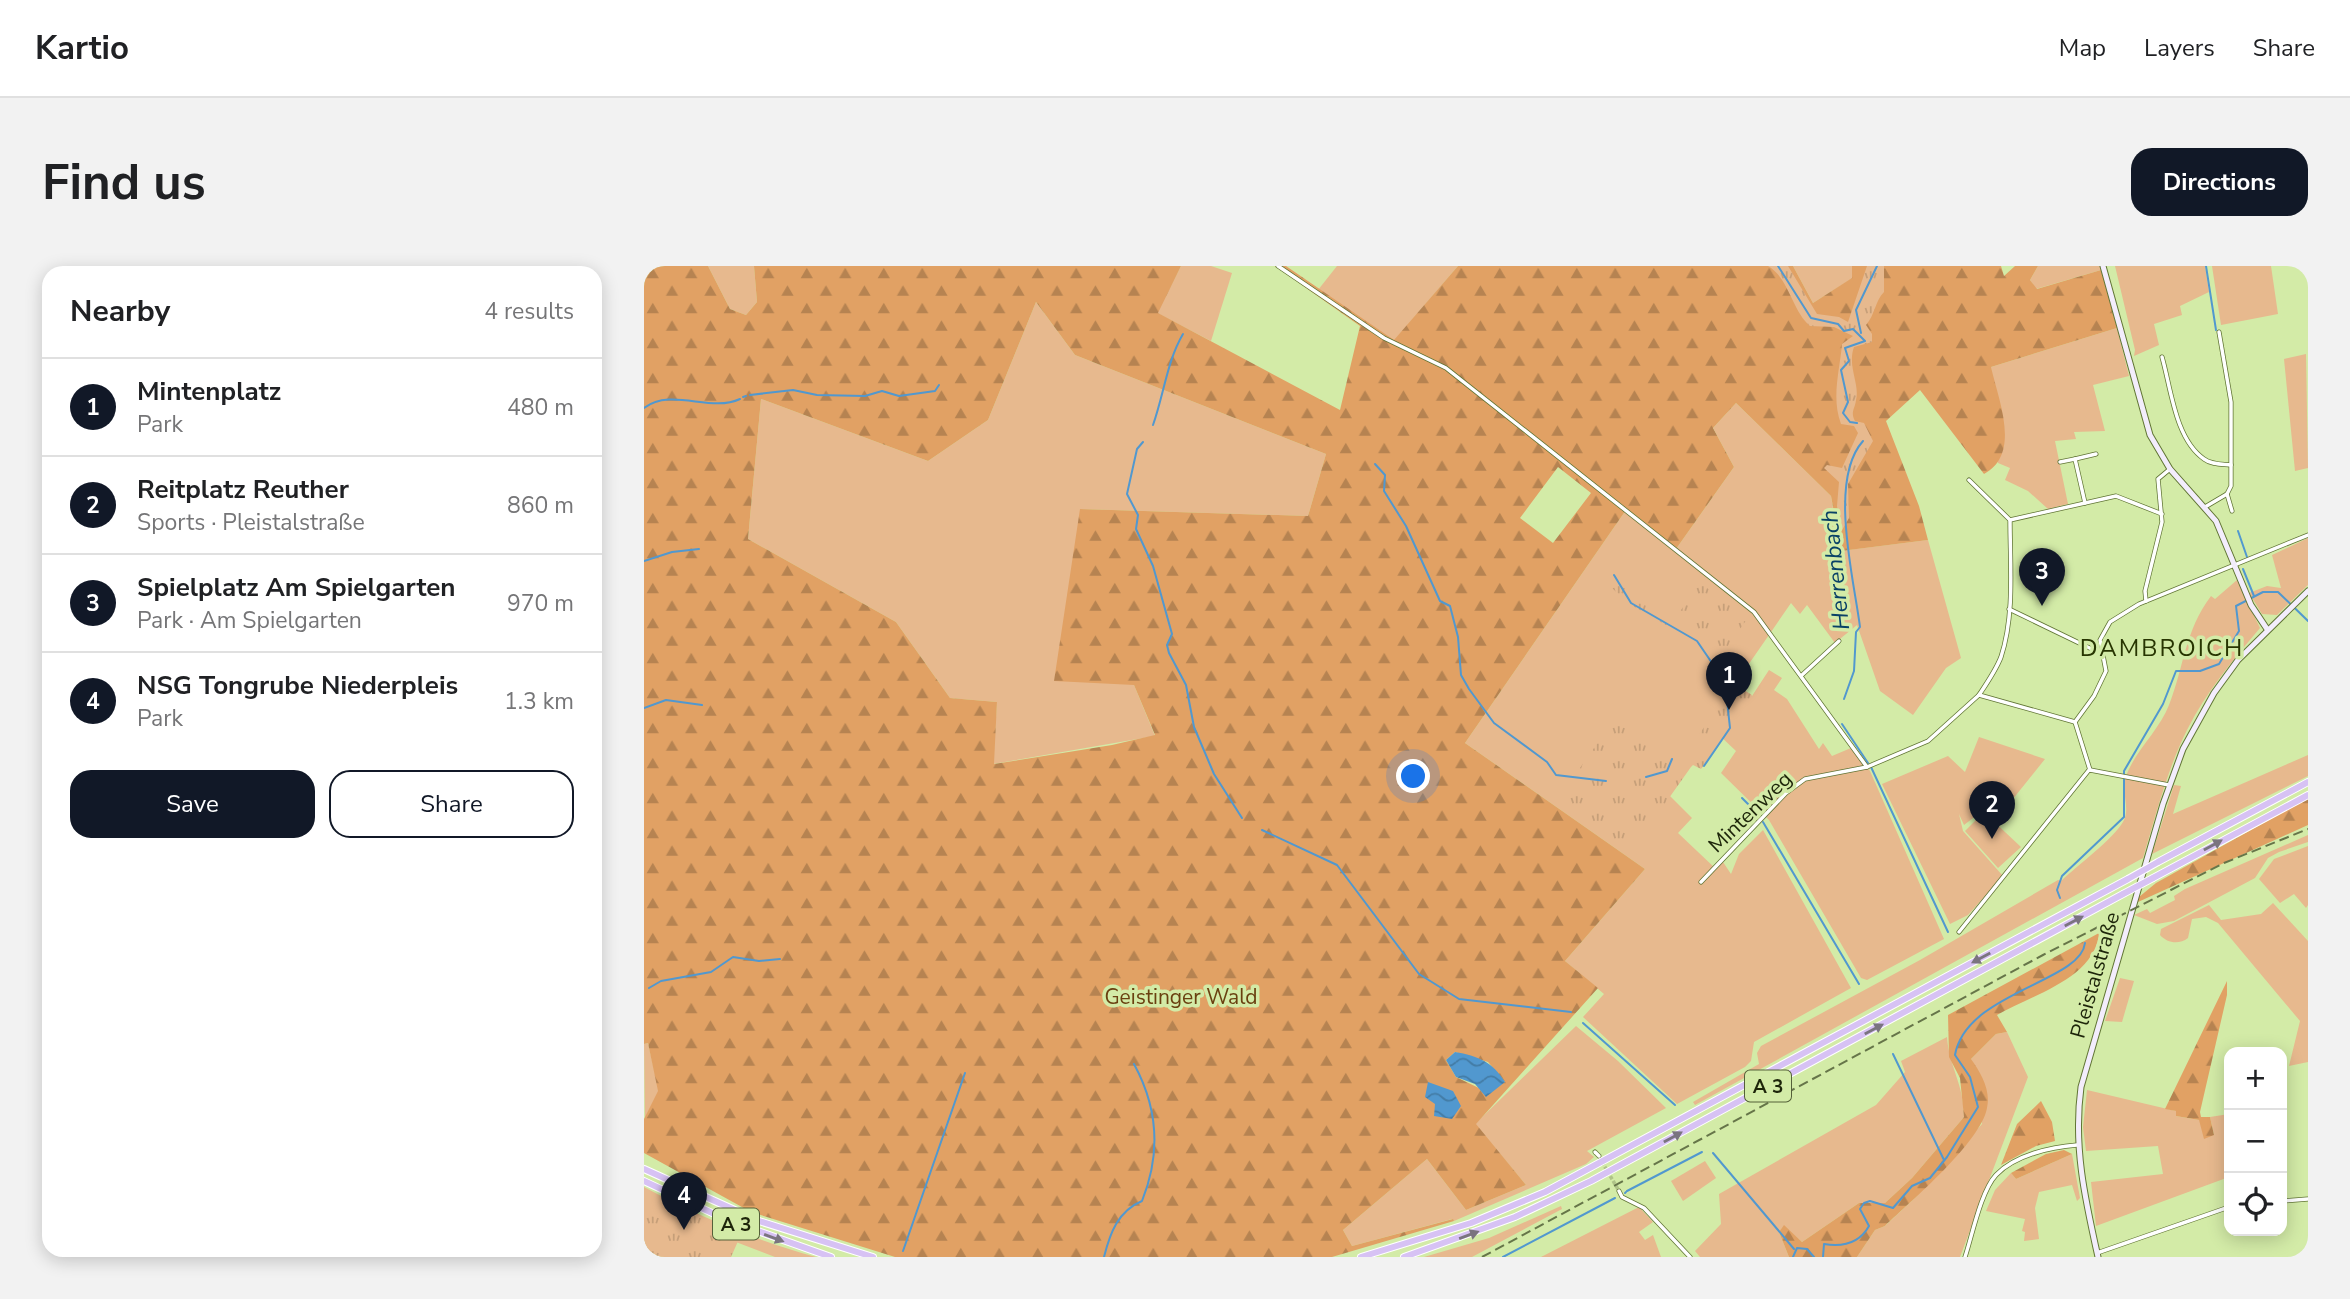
<!DOCTYPE html>
<html lang="en">
<head>
<meta charset="utf-8">
<style>
  :root { --surface:#fff; --page:#f2f2f2; --text:#202124; --muted:#757577; --line:#e0e0e0; --accent:#111827 }
  body { margin:0; font-family:"Nunito Sans",sans-serif; background:var(--page); color:var(--text) }
  .controls { position:absolute; right:21px; bottom:21px; display:grid; overflow:hidden; border-radius:14px; box-shadow:0 4px 18px #0003 }
  .controls button { width:63px; height:63px; display:grid; place-items:center; padding:0; border:0; border-bottom:2px solid var(--line); background:var(--surface); color:var(--text); font:35px sans-serif }
  .you { position:absolute; left:770px; top:511px; width:24px; height:24px; margin:-18px; border:5px solid #fff; border-radius:50%; background:#1a73e8; box-shadow:0 0 0 10px #1a73e833 }
  .badge { display:grid; place-items:center; width:46px; height:46px; border-radius:50%; background:var(--accent); color:#fff; font-size:23px; font-weight:700 }
  .pin { position:absolute; translate:-50% -58px; filter:drop-shadow(0 2px 4px #0008) }
  .pin::after { content:''; position:absolute; top:37px; width:24px; height:21px; background:inherit; clip-path:polygon(0 0,100% 0,50% 100%) }
  .list { margin:0; padding:0; list-style:none }
  h2 { display:flex; justify-content:space-between; align-items:center; height:91px; margin:0; padding:0 28px; font-size:30px }
  h2 small { font-size:23px; font-weight:400; color:var(--muted) }
  .list li { display:grid; grid-template-columns:46px 1fr auto; gap:21px; align-items:center; box-sizing:border-box; height:98px; padding:0 28px; border-top:2px solid var(--line) }
  .list b { display:block; font-size:26px; white-space:nowrap }
  .list p { margin:0; font-size:23px; white-space:nowrap; color:var(--muted) }
  .list em { font-size:23px; font-style:normal; color:var(--muted) }
  .actions { display:flex; gap:14px; padding:21px 28px }
  .actions a { flex:1; padding:16px 0; border:2px solid var(--accent); border-radius:21px; text-align:center; font-size:24px; color:var(--accent) }
  .actions .main { background:var(--accent); color:#fff }
  .icon { flex:none; width:38px; height:38px; fill:none; stroke:currentColor; stroke-width:2; stroke-linecap:round; stroke-linejoin:round }
  .map { position:relative; flex:none; width:1664px; height:991px; overflow:hidden; border-radius:21px }
  header { display:flex; align-items:center; gap:42px; box-sizing:border-box; height:98px; padding:0 35px; background:var(--surface); border-bottom:2px solid var(--line) }
  header strong { font-size:33px }
  nav { display:flex; gap:38px; margin-inline-start:auto; font-size:24px }
  .intro { display:flex; align-items:center; justify-content:space-between; box-sizing:border-box; height:168px; padding:0 42px }
  h1 { margin:0; font-size:49px }
  .button { padding:18px 32px; border-radius:21px; background:var(--accent); color:#fff; font-size:24px; font-weight:700 }
  main { display:flex; gap:42px; padding:0 42px }
  aside { flex:1; background:var(--surface); border-radius:21px; box-shadow:0 4px 18px #0003 }
  .map>svg:first-child { display:block }
  .green { fill:#e7b98e }
  .forest { fill:url(#forest-firs); fill-rule:evenodd }
  .park { fill:url(#park-tufts) }
  .water { fill:url(#water-waves) }
  .lines { fill:none; stroke-linecap:round; stroke-linejoin:round }
  .stream { stroke:#5198cf; stroke-width:2 }
  .street-tunnel { stroke:#afc388; stroke-width:3.5; stroke-dasharray:3.5 2; stroke-linecap:butt }
  .street-casing { stroke:#617535; stroke-width:5 }
  .secondary-casing { stroke:#617535; stroke-width:7 }
  .highway-casing { stroke:#fff; stroke-width:8 }
  .street { stroke:#fff; stroke-width:3.5 }
  .secondary { stroke:#f3edfc; stroke-width:5 }
  .highway { stroke:#d7c2f4; stroke-width:6 }
  .rail { stroke:#667549; stroke-width:2; stroke-dasharray:10 5; stroke-linecap:butt }
  .highway-bridge-casing { stroke:#fff; stroke-width:8; stroke-linecap:butt }
  .highway-bridge { stroke:#d7c2f4; stroke-width:6 }
  .oneway { fill:#7a747f }
  .labels { text-anchor:middle; stroke-width:7; stroke-linejoin:round; paint-order:stroke }
  .shield { fill:#d3eba7; stroke:#546039; stroke-width:2 }
  .shield-label { font-size:19px; font-weight:bold; fill:#1d250a }
  .street-label { font-size:21px; fill:#1d250a; stroke:#d3eba7 }
  .park-label { font-size:21px; fill:#6a4010; stroke:#d3eba7 }
  .water-label { font-size:23px; font-style:italic; fill:#094166; stroke:#d3eba7 }
  .quarter-label { font-size:24px; letter-spacing:2px; fill:#273501; stroke:#d3eba7 }
</style>
</head>
<body>
<header>
<strong>Kartio</strong>
<nav><a>Map</a><a>Layers</a><a>Share</a></nav>
</header>
<div class="intro"><h1>Find us</h1><a class="button">Directions</a></div>
<main>
<aside>
<h2>Nearby<small>4 results</small></h2>
<ul class="list">
<li><span class="badge">1</span><div><b>Mintenplatz</b><p>Park</p></div><em>480 m</em></li>
<li><span class="badge">2</span><div><b>Reitplatz Reuther</b><p>Sports · Pleistalstraße</p></div><em>860 m</em></li>
<li><span class="badge">3</span><div><b>Spielplatz Am Spielgarten</b><p>Park · Am Spielgarten</p></div><em>970 m</em></li>
<li><span class="badge">4</span><div><b>NSG Tongrube Niederpleis</b><p>Park</p></div><em>1.3 km</em></li>
</ul>
<div class="actions"><a class="main">Save</a><a>Share</a></div>
</aside>
<div class="map">
<svg width="1664" height="991" viewBox="0 0 1664 991">
  <defs>
    <pattern id="forest-firs" width="22" height="20" patternUnits="userSpaceOnUse" patternTransform="scale(1.75)"><rect width="22" height="20" fill="#e1a164"/><path d="M5 1l3.5 6h-7zM16 11l3.5 6h-7z" fill="#b68351"/></pattern>
    <pattern id="park-tufts" width="24" height="20" patternUnits="userSpaceOnUse" patternTransform="scale(1.75)"><rect width="24" height="20" fill="#e7b98e"/><path d="M3 7l-1-3M5 7V3M7 7l1-3M15 17l-1-3M17 17v-4M19 17l1-3" fill="none" stroke="#c69f79"/></pattern>
    <pattern id="water-waves" width="16" height="10" patternUnits="userSpaceOnUse" patternTransform="scale(1.75)"><rect width="16" height="10" fill="#5198cf"/><path d="M0 5q4-4 8 0t8 0" fill="none" stroke="#437ca6"/></pattern>
  </defs>
  <rect width="100%" height="100%" fill="#d3eba7"/>
  <g class="green">
    <polygon points="64,0 110,0 113,36 102,49 86,43"/>
    <polygon points="537,0 567,0 588,7 567,75 513,47"/>
    <polygon points="693,0 814,0 750,75 674,24"/>
    <polygon points="1149,0 1208,0 1209,12 1169,37"/>
    <polygon points="1394,0 1456,0 1457,4 1392,23 1386,14"/>
    <polygon points="1471,0 1561,0 1565,26 1536,40 1538,49 1510,58 1515,79 1490,90 1491,84"/>
    <polygon points="1568,0 1627,0 1634,48 1577,59"/>
    <polygon points="392,36 431,89 682,188 664,250 436,243 490,419 511,470 349,498 353,436 306,432 252,356 104,273 117,133 284,195 344,154"/>
    <polygon points="1473,62 1485,110 1449,119 1461,165 1430,166 1432,173 1411,175 1424,238 1404,243 1384,225 1361,214 1366,202 1354,197 1347,101"/>
    <polygon points="1662,88 1664,202 1651,205 1640,93"/>
    <polygon points="1092,137 1187,230 1196,285 1284,274 1317,392 1302,402 1269,449 1236,425 1213,359 1191,377 1163,339 1156,348 1147,337 1091,418 1108,430 1125,404 1138,412 1130,424 1143,433 1175,483 1179,477 1188,490 1207,482 1226,505 1300,673 1223,714 1217,712 1125,554 1077,507 1092,485 1073,467 1024,528 1048,552 1034,567 1072,603 1079,596 1087,608 1095,588 1119,564 1207,722 1110,776 1107,795 1101,801 1033,838 939,751 960,728 921,695 1001,603 821,477 982,244 1032,283 1090,201 1069,162"/>
    <polygon points="1664,272 1664,319 1633,349 1618,348 1605,327 1623,320 1637,322 1628,289"/>
    <path d="M1593 314 1616 362C1589 394 1562 426 1543 464 1523 504 1512 549 1499 592L1051 839 1049 836 1115 798 1113 787 1117 780 1276 694 1414 614 1417 615C1433 600 1469 573 1479 556 1487 543 1477 526 1481 513 1489 487 1515 465 1525 439 1540 401 1541 364 1567 330L1571 333Z"/>
    <polygon points="1335,471 1401,493 1352,554 1345,551 1377,581 1354,602 1321,565 1351,535 1320,559 1315,548 1319,565 1359,610 1324,649 1306,658 1238,518 1304,490 1321,506"/>
    <polygon points="1664,489 1664,510 1508,588 1530,519 1537,520 1529,548"/>
    <polygon points="1664,569 1664,576 1635,586 1624,592 1611,612 1530,655 1513,658 1490,649 1503,643 1506,647 1531,634 1530,630 1541,623"/>
    <polygon points="1664,580 1664,639 1662,642 1650,628 1636,637 1615,613 1630,593"/>
    <path d="M1629 637 1664 675V796L1645 800 1656 755 1574 657 1562 651 1548 653 1544 672C1535 679 1523 677 1516 669L1517 663 1565 639 1577 654 1617 648Z"/>
    <polygon points="1476,712 1490,715 1478,756 1461,755"/>
    <polygon points="932,760 974,795 1022,842 943,885 950,891 942,898 810,955 808,953 708,980 699,964 783,893 822,944 882,919 831,858"/>
    <polygon points="1363,766 1384,811 1316,991 1213,991 1231,964 1241,960 1272,931 1338,858 1327,793 1352,768"/>
    <path d="M1303 771C1305 801 1320 818 1320 851L1268 912 1241 937H1215L1158 976 1140 960 1135 966 1145 991H1056L1051 985 1077 958 1075 928 1232 839 1261 806 1257 795Z"/>
    <polygon points="4,777 15,825 1,853 0,778"/>
    <polygon points="1443,824 1532,845 1532,850 1555,854 1570,869 1566,851 1585,848 1585,911 1452,960 1447,916 1519,908 1514,880 1442,885 1439,861"/>
    <polygon points="1428,888 1436,932 1433,935 1428,919 1395,926 1391,942 1395,973 1380,975 1381,966 1378,965 1381,953 1342,945 1351,924 1367,907 1372,913"/>
    <polygon points="1061,895 1072,912 1039,935 1027,915"/>
    <path d="M0 921C54 950 113 975 172 991H131L58 963 0 991Z"/>
    <polygon points="917,940 918,943 828,991 780,991 845,972"/>
    <polygon points="995,941 1009,956 995,966 1001,974 1009,969 1017,991 897,991"/>
  </g>
  <g class="forest">
    <path d="M0 0H64L86 43 102 49 113 36 110 0H537L514 47 696 144 716 60 631 0H642L750 74 814 0H1149L1169 37 1208 12V0H1357L1360 10 1371 0H1394L1386 14 1393 23 1457 4 1473 62 1347 101C1354 133 1378 188 1340 208L1276 124 1242 155 1275 240 1284 274 1197 285 1187 230 1092 137 1069 162 1090 201 1032 283 982 244 821 477 1001 603 921 695 954 722 832 858 882 919 822 944 783 893 699 964 708 980 809 953 810 955 688 991H251L107 946 0 887V853L14 825 4 777 0 778ZM392 36 431 89 682 188 664 250 436 243 410 415 490 419 511 469 468 479 350 498 353 436 306 432 252 356 104 273 117 133 284 195 344 154ZM914 201 947 227 909 277 876 252ZM811 786 844 796 861 816 837 823 812 811 802 794Z"/>
    <polygon points="1664,532 1664,559 1494,636 1495,631 1512,617"/>
    <path d="M1455 667C1451 713 1387 729 1353 749L1363 766 1352 768 1327 793C1337 807 1347 824 1343 842 1337 876 1267 935 1241 960L1231 964 1213 991H1145L1135 966 1140 959 1158 976 1215 937H1241L1268 912 1320 851 1316 812 1305 791 1304 749Z"/>
    <polygon points="1583,715 1583,729 1556,846 1557,851 1566,851 1570,869 1560,873 1555,854 1532,850 1532,845 1521,843"/>
    <polygon points="1397,835 1408,856 1411,875 1392,880 1357,899 1373,858"/>
    <polygon points="1420,884 1428,888 1372,913 1367,907 1402,888"/>
  </g>
  <g class="park">
    <path d="M1124 0H1144L1173 48 1195 51 1204 56 1223 0H1240V26C1231 35 1231 49 1222 59L1228 68V76L1210 81C1203 100 1216 118 1212 134 1211 143 1206 146 1211 155L1220 157 1229 175 1204 218 1205 252 1197 266 1193 240 1195 216 1180 202 1183 199 1198 202 1214 167 1210 160 1197 158C1187 131 1196 104 1198 78L1209 70 1190 61 1166 60C1148 45 1145 12 1124 0Z"/>
    <polygon points="970,305 988,331 1030,354 1056,317 1074,330 1079,323 1108,346 1076,391 1090,418 1108,429 1057,503 1049,499 1047,501 986,587 912,536 969,455 1037,495 1078,435 1076,413 1066,393 1051,376 984,337 968,322 965,309"/>
    <polygon points="38,941 95,973 87,991 0,991 0,949 39,956"/>
  </g>
  <g class="water">
    <path d="M811 786C834 790 849 796 861 816L842 831 831 818 812 811 802 794Z"/>
    <polygon points="784,816 809,825 817,840 808,853 790,850 791,838 781,831"/>
  </g>
  <g class="lines">
    <g class="stream">
      <polyline points="1134,0 1167,52 1194,58 1200,65 1209,63 1221,75 1201,82 1205,95 1197,104 1204,136 1199,147 1206,156 1213,157"/>
      <polyline points="1562,0 1572,64"/>
      <polyline points="1217,67 1212,44 1233,0"/>
      <polyline points="106,129 149,124 173,129 221,130 238,125 255,130 291,125 295,119"/>
      <polyline points="99,131 102,130"/>
      <path d="M0 142C28 121 66 147 96 133"/>
      <path d="M509 159C520 128 523 95 539 68"/>
      <polyline points="499,176 493,183 483,228 494,249 492,263 509,300 528,368 523,379 525,387 542,419 550,461 570,508 598,552"/>
      <polyline points="731,198 741,209 740,225 762,260 796,335 806,340 814,371 817,409 825,423 850,457 903,496 912,509 962,515"/>
      <polyline points="1594,265 1603,291"/>
      <polyline points="0,295 28,286 55,283"/>
      <polyline points="1599,303 1610,330"/>
      <polyline points="970,309 987,337 1053,375 1081,416 1086,462 1060,500"/>
      <path d="M1200 433 1210 405 1212 366 1216 361C1210 313 1184 214 1219 175"/>
      <polyline points="0,442 22,434 58,439"/>
      <polyline points="1198,458 1224,497"/>
      <polyline points="1227,501 1304,666"/>
      <polyline points="1002,511 1023,505 1028,493"/>
      <polyline points="1098,532 1114,548"/>
      <polyline points="1119,556 1215,718"/>
      <polyline points="618,564 693,599 775,708 815,733 927,746"/>
      <polyline points="1416,632 1413,624 1418,610 1480,551 1480,505 1519,438 1532,405 1556,405 1575,398 1595,365 1592,340 1619,326 1634,326 1664,355"/>
      <polyline points="5,722 17,715 67,706 89,691 115,695 136,693"/>
      <polyline points="939,757 1031,839"/>
      <polyline points="1249,788 1300,894"/>
      <polyline points="1069,887 1150,983"/>
      <polyline points="983,925 1058,886"/>
      <polyline points="981,927 982,926"/>
      <polyline points="259,985 321,807"/>
      <path d="M460 991C466 967 474 945 498 935 517 888 514 842 490 798"/>
      <polyline points="859,991 971,932"/>
      <polyline points="1149,991 1153,982 1163,983 1170,991"/>
      <path d="M1179 991 1180 978C1198 981 1215 978 1225 960L1216 943 1220 937 1226 935 1249 942 1268 920 1286 912 1303 891 1334 841 1326 811 1311 789C1322 726 1437 716 1441 677"/>
    </g>
    <polyline class="street-tunnel" points="958,896 975,925"/>
    <g class="street-casing">
      <g id="street">
        <polyline points="634,0 740,72 802,102 1110,346 1223,501 1284,475 1335,429 1431,456"/>
        <path d="M1518 91C1527 122 1531 173 1560 193 1568 199 1578 198 1587 199"/>
        <polyline points="1431,193 1452,188"/>
        <polyline points="1416,196 1431,193 1441,237"/>
        <path d="M1325 214 1366 254C1366 299 1371 348 1357 391 1352 404 1343 417 1335 429"/>
        <polyline points="1583,228 1588,245"/>
        <polyline points="1561,241 1583,228 1587,220 1587,136 1575,66"/>
        <polyline points="1366,254 1472,230 1518,248"/>
        <polyline points="1502,335 1501,325 1518,256 1514,213 1526,203"/>
        <polyline points="1365,343 1458,388"/>
        <polyline points="1158,409 1195,375"/>
        <polyline points="1446,504 1431,456 1450,430 1462,405 1456,374 1466,356 1495,338 1664,269"/>
        <polyline points="1446,504 1525,519"/>
        <polyline points="1057,616 1142,527 1161,513 1223,501"/>
        <polyline points="1315,666 1445,504"/>
        <polyline points="951,886 955,890"/>
        <polyline points="975,925 978,931 1000,942 1046,991"/>
        <polyline points="1638,935 1664,933"/>
        <polyline points="1453,987 1585,941"/>
        <path d="M1321 991C1328 970 1337 925 1352 909 1371 889 1407 881 1433 879"/>
      </g>
    </g>
    <g class="secondary-casing">
      <g id="secondary">
        <polyline points="1459,0 1506,169 1526,203 1572,255 1607,339 1623,363"/>
        <path d="M1454 991C1441 933 1429 880 1437 821L1519 538 1539 483 1570 427 1594 394 1664 325"/>
      </g>
    </g>
    <g class="highway-casing">
      <g id="highway">
        <polyline points="1514,596 1664,516"/>
        <polyline points="1509,612 1664,529"/>
        <polyline points="0,903 115,955 229,991"/>
        <polyline points="0,915 83,954 187,991"/>
        <polyline points="717,991 827,957 901,926 1484,613"/>
        <polyline points="760,991 871,951 947,915 1479,628"/>
      </g>
    </g>
    <use href="#street" class="street"/>
    <use href="#secondary" class="secondary"/>
    <use href="#highway" class="highway"/>
    <polyline class="rail" points="838,991 1399,689 1580,597 1664,563"/>
    <g class="highway-bridge-casing">
      <g id="highway-bridge">
        <polyline points="1484,613 1514,596"/>
        <polyline points="1479,628 1509,612"/>
      </g>
    </g>
    <use href="#highway-bridge" class="highway-bridge"/>
  </g>
  <defs><path id="oneway-solid" d="M-6-.8H1V-3.2L6.5 0L1 3.2V.8H-6Z" transform="scale(1.75)"/></defs>
  <g class="oneway">
    <use href="#oneway-solid" transform="translate(1569 579) rotate(-29)"/>
    <use href="#oneway-solid" transform="translate(1430 655) rotate(-28)"/>
    <use href="#oneway-solid" transform="translate(1337 692) rotate(152)"/>
    <use href="#oneway-solid" transform="translate(1230 763) rotate(-28)"/>
    <use href="#oneway-solid" transform="translate(1029 871) rotate(-29)"/>
    <use href="#oneway-solid" transform="translate(825 969) rotate(-20)"/>
    <use href="#oneway-solid" transform="translate(130 972) rotate(20)"/>
  </g>
  <g class="labels">
    <g class="shield">
      <rect x="1101" y="804.5" width="46" height="31" rx="5"/>
      <rect x="69" y="942.5" width="46" height="31" rx="5"/>
    </g>
    <g class="shield-label">
      <text x="1124" y="827">A 3</text>
      <text x="92" y="965">A 3</text>
    </g>
    <g class="street-label">
      <text transform="translate(1106 546) rotate(-44)" y="7">Mintenweg</text>
      <text transform="translate(1451 709) rotate(-74)" y="7">Pleistalstraße</text>
    </g>
    <g class="park-label">
      <text x="537" y="738">Geistinger Wald</text>
    </g>
    <g class="water-label">
      <text transform="translate(1191 304) rotate(-96)" y="8">Herrenbach</text>
    </g>
    <g class="quarter-label">
      <text x="1518" y="390">DAMBROICH</text>
    </g>
  </g>
</svg>
<div class="controls">
<button>+</button>
<button>−</button>
<button><svg class="icon" aria-label="locate" viewBox="0 0 24 24"><circle cx="12" cy="12" r="6"/><path d="M12 2v4M12 18v4M2 12h4M18 12h4"/></svg></button>
</div>
<div class="you"></div>
<div class="pin badge" style="left:1085px;top:444px">1</div>
<div class="pin badge" style="left:1348px;top:573px">2</div>
<div class="pin badge" style="left:1398px;top:340px">3</div>
<div class="pin badge" style="left:40px;top:964px">4</div>
</div>
</main>
</body>
</html>
